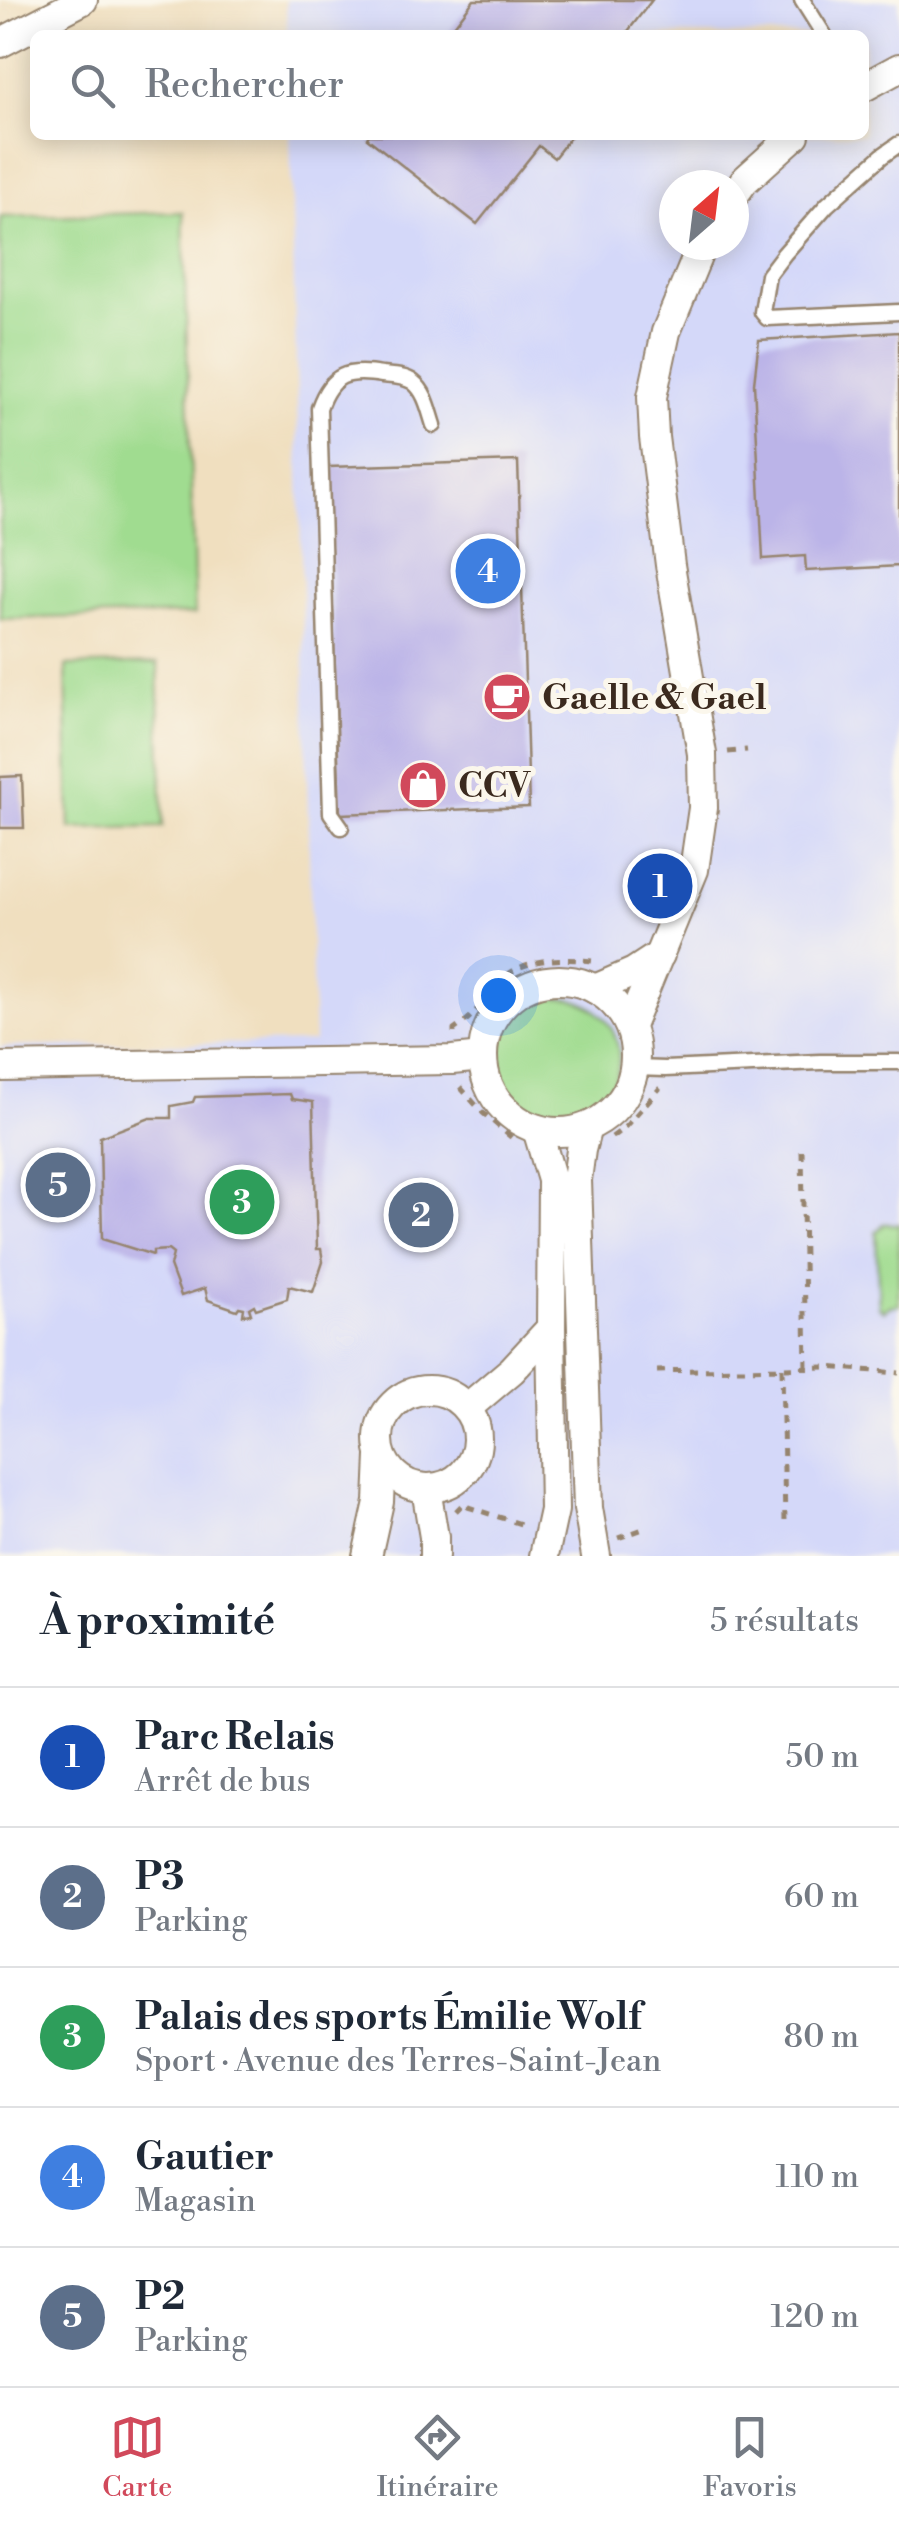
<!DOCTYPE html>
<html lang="fr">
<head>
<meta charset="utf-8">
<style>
  :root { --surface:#fff; --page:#f6f6f7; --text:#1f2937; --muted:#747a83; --line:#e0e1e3; --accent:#d1495b }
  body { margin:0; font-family:"Libre Bodoni",serif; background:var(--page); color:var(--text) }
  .compass { position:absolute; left:659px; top:170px; width:90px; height:90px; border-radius:50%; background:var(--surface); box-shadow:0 5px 25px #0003; rotate:28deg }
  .you { position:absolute; left:498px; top:995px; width:35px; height:35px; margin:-25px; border:8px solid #fff; border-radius:50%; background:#1a73e8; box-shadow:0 0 0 15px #1a73e833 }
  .badge { display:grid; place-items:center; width:65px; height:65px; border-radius:50%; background:var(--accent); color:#fff; font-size:32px; font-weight:700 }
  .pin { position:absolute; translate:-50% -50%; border:5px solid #fff; box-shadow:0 2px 10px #0006 }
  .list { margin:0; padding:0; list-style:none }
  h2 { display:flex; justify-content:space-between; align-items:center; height:130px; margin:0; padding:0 40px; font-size:42px }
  h2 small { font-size:32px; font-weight:400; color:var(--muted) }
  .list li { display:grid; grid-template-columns:65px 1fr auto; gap:30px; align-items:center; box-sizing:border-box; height:140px; padding:0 40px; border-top:2px solid var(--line) }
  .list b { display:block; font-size:38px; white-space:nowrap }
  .list p { margin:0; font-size:32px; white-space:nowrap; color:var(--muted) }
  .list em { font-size:32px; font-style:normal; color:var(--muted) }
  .icon { flex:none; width:55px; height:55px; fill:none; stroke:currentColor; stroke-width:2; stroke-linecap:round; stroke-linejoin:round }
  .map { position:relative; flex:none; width:899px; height:1556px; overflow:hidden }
  .search { position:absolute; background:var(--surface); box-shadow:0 5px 25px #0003; left:30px; right:30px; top:30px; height:110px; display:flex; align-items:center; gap:25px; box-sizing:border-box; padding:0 35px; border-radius:15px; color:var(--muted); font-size:38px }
  .sheet { height:830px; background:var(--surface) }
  nav { display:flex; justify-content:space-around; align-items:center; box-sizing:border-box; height:140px; border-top:2px solid var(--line); background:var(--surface); font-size:28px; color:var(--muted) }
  nav a { display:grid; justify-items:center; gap:5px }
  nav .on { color:var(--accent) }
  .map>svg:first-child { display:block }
  .built { fill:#d4d8f9; fill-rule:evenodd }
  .green { fill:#a0dc90; stroke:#6e8357; stroke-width:2.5 }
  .building { fill:#bbb4e8 }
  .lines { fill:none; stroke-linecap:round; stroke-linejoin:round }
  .service-casing { stroke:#96846e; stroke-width:19 }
  .minor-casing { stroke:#96846e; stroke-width:32 }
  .path { stroke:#96846e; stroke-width:5; stroke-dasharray:8 8; stroke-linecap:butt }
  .service { stroke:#fff; stroke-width:14 }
  .minor { stroke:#fff; stroke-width:28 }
  .labels { text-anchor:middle; stroke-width:10; stroke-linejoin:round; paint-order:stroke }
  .poi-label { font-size:35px; font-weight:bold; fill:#3b2a1e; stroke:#fbf7ec; text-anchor:start }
</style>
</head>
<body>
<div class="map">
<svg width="899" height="1556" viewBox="0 0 899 1556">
  <rect width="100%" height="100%" fill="#fbf7ec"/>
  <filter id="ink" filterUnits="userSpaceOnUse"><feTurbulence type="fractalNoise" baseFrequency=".01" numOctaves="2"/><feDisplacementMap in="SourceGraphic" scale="20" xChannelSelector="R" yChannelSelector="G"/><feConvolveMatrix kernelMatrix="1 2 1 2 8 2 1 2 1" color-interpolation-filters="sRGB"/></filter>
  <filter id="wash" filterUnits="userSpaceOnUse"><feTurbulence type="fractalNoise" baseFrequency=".0048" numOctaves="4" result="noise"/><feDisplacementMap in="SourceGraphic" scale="40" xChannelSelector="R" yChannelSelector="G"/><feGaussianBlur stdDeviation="2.25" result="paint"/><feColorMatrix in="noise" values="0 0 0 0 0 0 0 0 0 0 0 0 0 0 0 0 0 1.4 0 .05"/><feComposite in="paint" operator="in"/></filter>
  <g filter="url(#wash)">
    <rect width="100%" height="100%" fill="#f0dfbf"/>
    <path class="built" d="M286 0H899V1556H0V1047L314 1042 290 135H864V35H287ZM674 185H734V245H674Z"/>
    <g class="green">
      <polygon points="183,212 195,614 0,619 0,217"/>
      <polygon points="158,663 163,827 70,829 66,666"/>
      <circle cx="559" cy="1058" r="60"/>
      <polygon points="884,1224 899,1224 899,1305 890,1306 884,1311 879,1307 876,1232"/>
    </g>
    <g id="blocks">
      <g class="building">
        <polygon points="474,0 652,0 625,35 447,35"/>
        <polygon points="369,135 572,135 554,158 539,146 477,224 367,138"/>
        <polygon points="899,332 899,566 806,571 805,556 763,559 754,383 759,340"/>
        <polygon points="518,461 529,807 340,814 328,467"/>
        <polygon points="22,776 24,828 0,828 0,777"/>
        <polygon points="290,1094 292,1099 313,1102 317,1249 321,1249 323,1262 313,1292 289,1286 287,1299 256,1309 254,1305 249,1308 251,1314 243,1315 244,1308 239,1307 237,1310 208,1300 205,1288 181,1296 170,1266 173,1254 168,1250 153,1251 153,1255 102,1239 100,1137 150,1118 171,1118 171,1106 193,1102 195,1097"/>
      </g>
    </g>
  </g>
  <g filter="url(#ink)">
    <use href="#blocks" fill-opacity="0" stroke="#96846e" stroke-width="2.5"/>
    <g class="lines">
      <g class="service-casing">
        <g id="service">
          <polyline points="802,0 824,35"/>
          <polyline points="899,144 882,156 827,205 784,254 768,275 762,312 767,318 899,312"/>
          <path d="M341 827 331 813 319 408C331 374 347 369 382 375 391 376 405 376 413 382 426 392 429 410 434 425"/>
          <polyline points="635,1068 665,1069 820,1062 899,1062"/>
        </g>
      </g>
      <g class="minor-casing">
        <g id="minor">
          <polyline points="0,43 83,0"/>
          <polyline points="864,87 899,68"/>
          <polyline points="734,195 744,181 795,135"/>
          <circle cx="559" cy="1056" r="76"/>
          <polyline points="595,989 634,972 660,955"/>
          <polyline points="630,1026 694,870 703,808 702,754 670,565 654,437 652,397 666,332 702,245"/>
          <polyline points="0,1067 452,1060 483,1057"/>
          <polyline points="587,1127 581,1150 577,1180 588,1508 596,1556"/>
          <polyline points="537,1129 552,1180 551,1328 554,1510 544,1556"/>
          <circle cx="428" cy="1439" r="49"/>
          <polyline points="467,1408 512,1370 551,1328"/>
          <polyline points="426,1489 434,1537 434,1556"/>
          <polyline points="367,1556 379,1502 381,1456"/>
        </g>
      </g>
      <g class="path">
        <polyline points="734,234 744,220"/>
        <polyline points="728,752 747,750"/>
        <path d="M454 1033V1030C460 1025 467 1021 472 1015 481 1006 487 993 496 984 523 957 557 958 592 961"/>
        <polyline points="460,1087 483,1113 513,1139"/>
        <polyline points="612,1137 624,1128 660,1088"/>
        <polyline points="802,1151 806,1368"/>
        <polyline points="782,1368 785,1522"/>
        <polyline points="657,1371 827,1367 899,1373"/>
        <polyline points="456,1511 464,1503 468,1507 527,1526"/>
        <polyline points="618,1538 646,1528"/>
      </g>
      <use href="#service" class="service"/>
      <use href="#minor" class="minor"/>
    </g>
  </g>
  <defs>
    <g id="cafe-disc" transform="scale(2.5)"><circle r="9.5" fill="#d1495b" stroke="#fbf7ec"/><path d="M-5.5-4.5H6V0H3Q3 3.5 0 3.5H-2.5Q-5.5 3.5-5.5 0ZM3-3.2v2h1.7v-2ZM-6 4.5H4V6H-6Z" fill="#fff"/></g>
    <g id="shop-disc" transform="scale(2.5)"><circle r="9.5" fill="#d1495b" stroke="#fbf7ec"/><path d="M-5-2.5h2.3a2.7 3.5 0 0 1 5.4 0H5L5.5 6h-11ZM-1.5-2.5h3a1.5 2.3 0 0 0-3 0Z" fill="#fff"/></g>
  </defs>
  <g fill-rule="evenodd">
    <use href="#cafe-disc" x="507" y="697"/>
    <use href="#shop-disc" x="423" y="785"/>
  </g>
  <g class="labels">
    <g class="poi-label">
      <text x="542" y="709">Gaelle &amp; Gael</text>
      <text x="458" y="797">CCV</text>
    </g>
  </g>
</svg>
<svg class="compass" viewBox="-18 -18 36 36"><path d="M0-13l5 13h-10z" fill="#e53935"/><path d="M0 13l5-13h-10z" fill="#747a83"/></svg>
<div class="you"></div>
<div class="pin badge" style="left:660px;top:886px;background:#1a4fb4">1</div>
<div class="pin badge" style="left:421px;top:1215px;background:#5c6f8a">2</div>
<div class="pin badge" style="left:242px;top:1202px;background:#2e9e5b">3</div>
<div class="pin badge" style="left:488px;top:571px;background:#3f7fe0">4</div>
<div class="pin badge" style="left:58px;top:1185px;background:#5c6f8a">5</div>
<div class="search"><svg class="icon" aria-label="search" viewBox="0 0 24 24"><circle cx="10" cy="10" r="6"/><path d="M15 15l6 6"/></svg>Rechercher</div>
</div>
<section class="sheet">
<h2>À proximité<small>5 résultats</small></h2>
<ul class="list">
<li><span class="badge" style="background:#1a4fb4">1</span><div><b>Parc Relais</b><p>Arrêt de bus</p></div><em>50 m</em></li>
<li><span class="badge" style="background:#5c6f8a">2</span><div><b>P3</b><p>Parking</p></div><em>60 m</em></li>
<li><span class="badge" style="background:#2e9e5b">3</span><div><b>Palais des sports Émilie Wolf</b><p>Sport · Avenue des Terres-Saint-Jean</p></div><em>80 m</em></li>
<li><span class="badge" style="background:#3f7fe0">4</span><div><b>Gautier</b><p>Magasin</p></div><em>110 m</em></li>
<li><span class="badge" style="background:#5c6f8a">5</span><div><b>P2</b><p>Parking</p></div><em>120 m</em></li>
</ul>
</section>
<nav>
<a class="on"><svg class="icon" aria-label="map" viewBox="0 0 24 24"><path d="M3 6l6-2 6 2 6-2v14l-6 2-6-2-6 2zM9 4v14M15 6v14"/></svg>Carte</a>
<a><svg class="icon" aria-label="directions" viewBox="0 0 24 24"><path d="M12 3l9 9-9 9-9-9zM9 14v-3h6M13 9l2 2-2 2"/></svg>Itinéraire</a>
<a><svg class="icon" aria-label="saved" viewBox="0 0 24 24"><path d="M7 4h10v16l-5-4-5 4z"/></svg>Favoris</a>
</nav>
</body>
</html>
